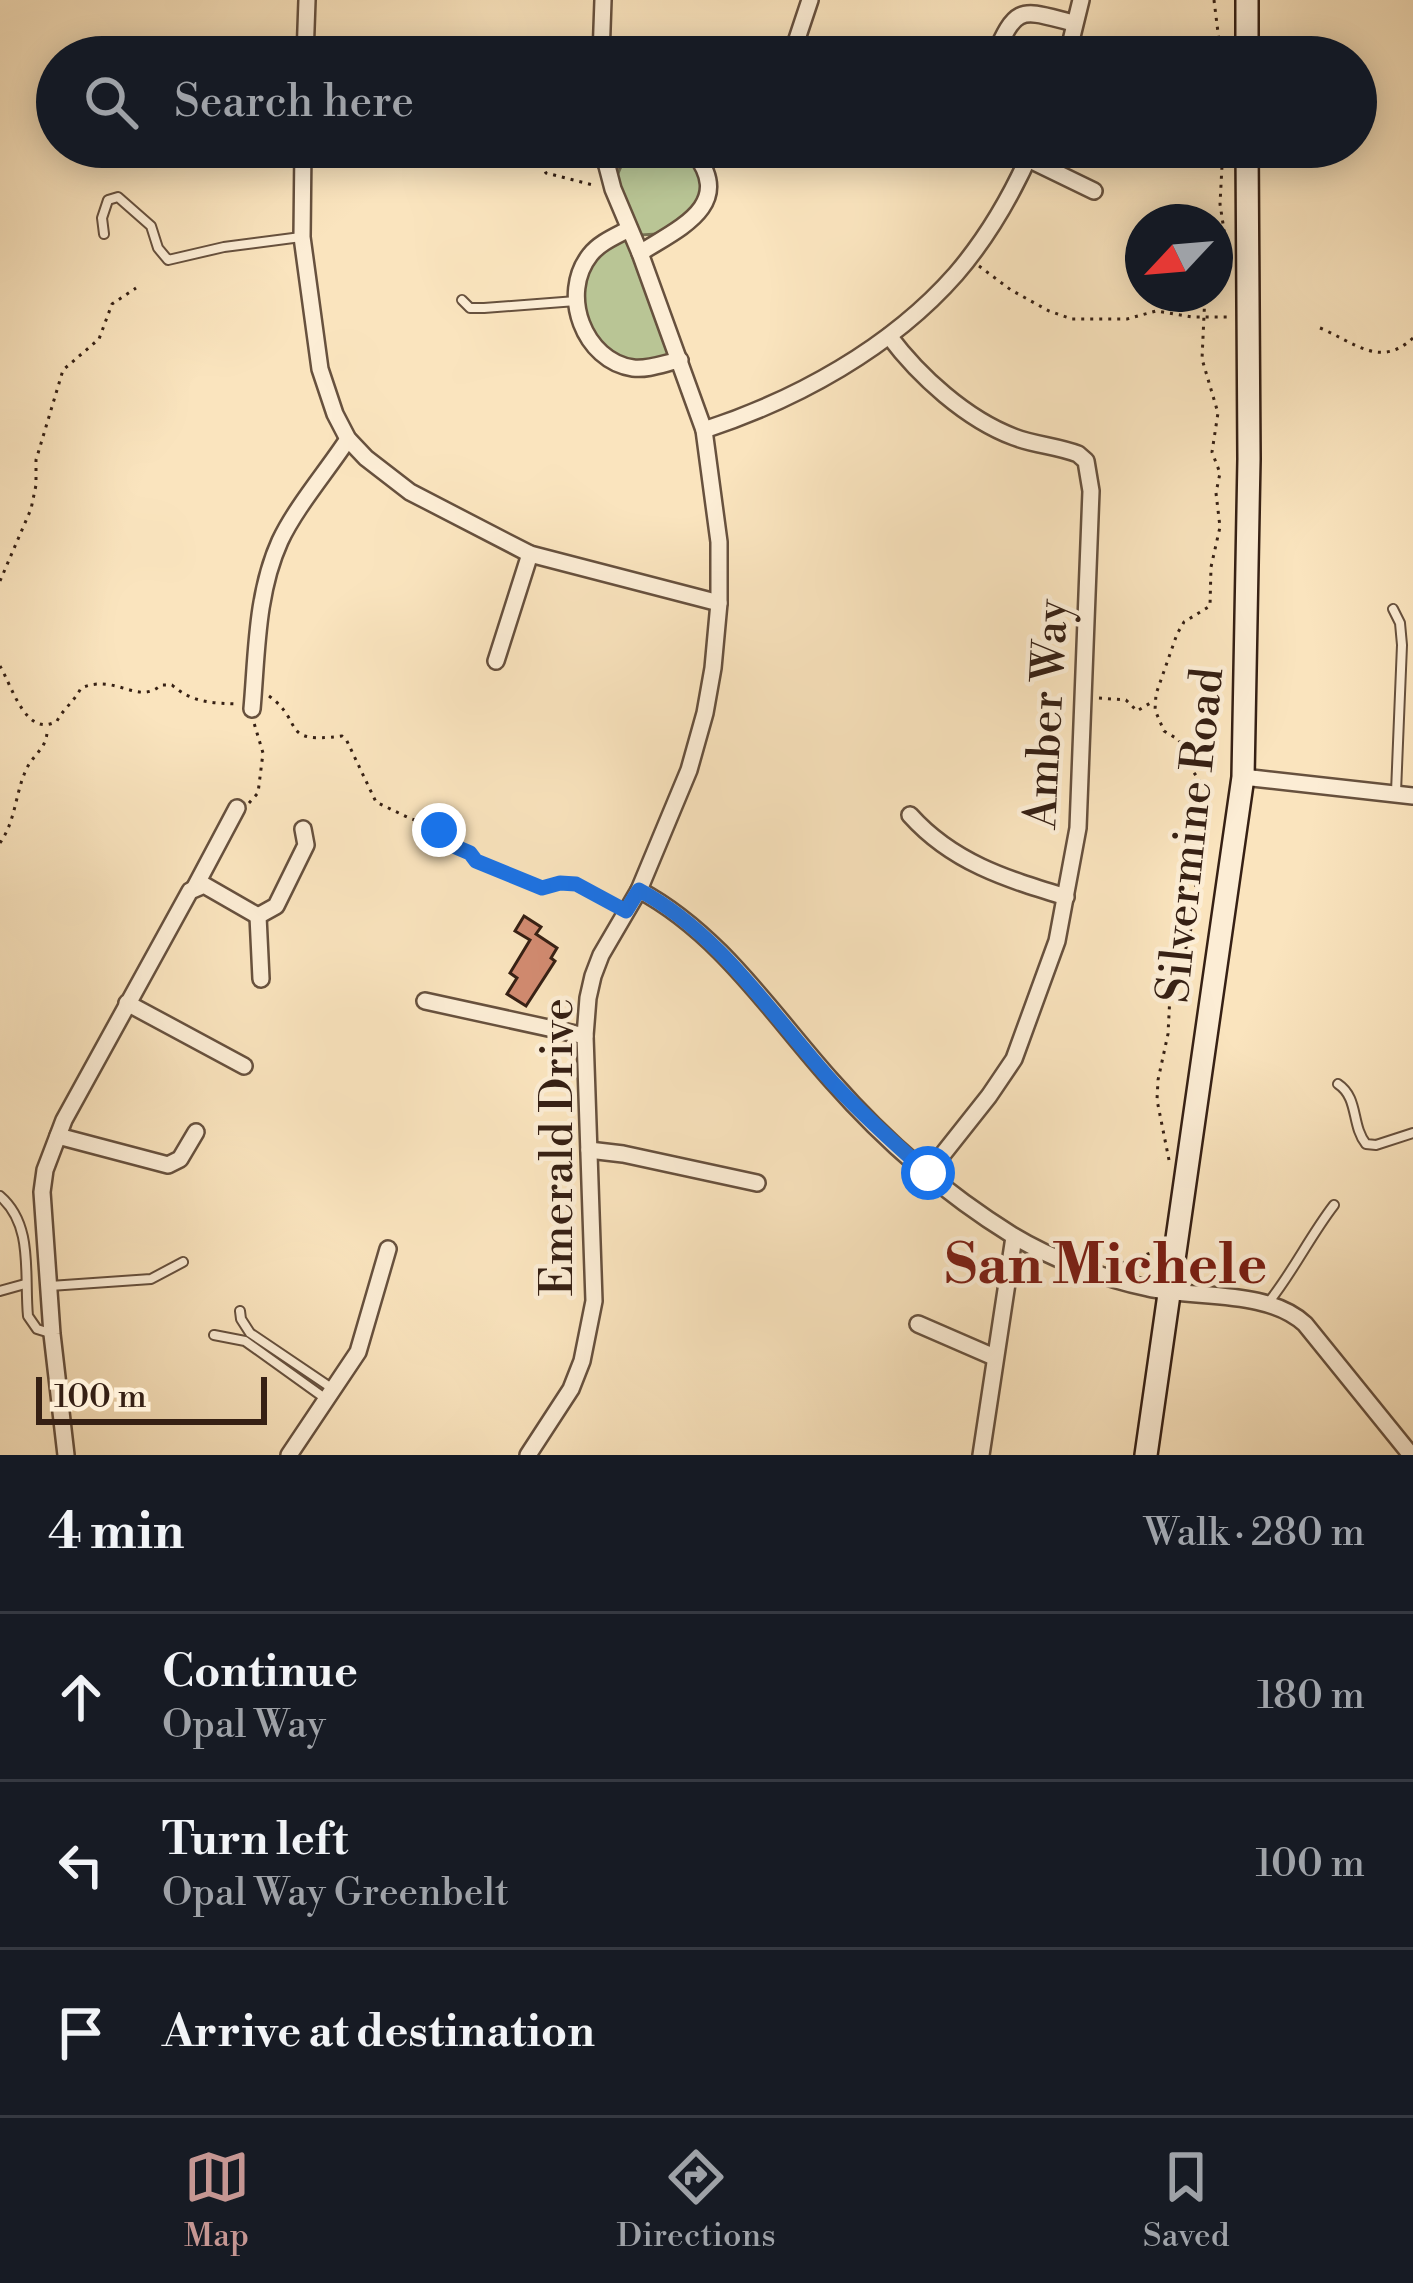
<!DOCTYPE html>
<html lang="en">
<head>
<meta charset="utf-8">
<style>
  :root { --surface:#171b24; --page:#242831; --text:#f1f3f6; --muted:#9ea1a6; --line:#363941; --accent:#c59692 }
  body { margin:0; font-family:"Libre Bodoni",serif; background:var(--page); color:var(--text) }
  .compass { position:absolute; left:1125px; top:204px; width:108px; height:108px; border-radius:50%; background:var(--surface); box-shadow:0 6px 30px #0003; rotate:244deg }
  .scale { position:absolute; left:36px; bottom:30px; width:231px; box-sizing:border-box; padding-left:12px; border:6px solid #362014; border-top:0; font-size:33px; line-height:42px; white-space:nowrap; color:#362014; -webkit-text-stroke:9px #fcedd5; paint-order:stroke }
  .stop { position:absolute; width:36px; height:36px; margin:-27px; border:9px solid #1a73e8; border-radius:50%; background:#fff }
  .stop.end { background:#1a73e8; border-color:#fff; box-shadow:0 3px 12px #0008 }
  .list { margin:0; padding:0; list-style:none }
  h2 { display:flex; justify-content:space-between; align-items:center; height:156px; margin:0; padding:0 48px; font-size:51px }
  h2 small { font-size:39px; font-weight:400; color:var(--muted) }
  .list li { display:grid; grid-template-columns:78px 1fr auto; gap:36px; align-items:center; box-sizing:border-box; height:168px; padding:0 48px; border-top:3px solid var(--line) }
  .list b { display:block; font-size:45px; white-space:nowrap }
  .list p { margin:0; font-size:39px; white-space:nowrap; color:var(--muted) }
  .list em { font-size:39px; font-style:normal; color:var(--muted) }
  .icon { flex:none; width:66px; height:66px; fill:none; stroke:currentColor; stroke-width:2; stroke-linecap:round; stroke-linejoin:round }
  .map { position:relative; flex:none; width:1413px; height:1455px; overflow:hidden }
  .search { position:absolute; background:var(--surface); box-shadow:0 6px 30px #0003; left:36px; right:36px; top:36px; height:132px; display:flex; align-items:center; gap:30px; box-sizing:border-box; padding:0 42px; border-radius:66px; color:var(--muted); font-size:45px }
  .sheet { height:660px; background:var(--surface) }
  nav { display:flex; justify-content:space-around; align-items:center; box-sizing:border-box; height:168px; border-top:3px solid var(--line); background:var(--surface); font-size:33px; color:var(--muted) }
  nav a { display:grid; justify-items:center; gap:6px }
  nav .on { color:var(--accent) }
  .map>svg:first-child { display:block }
  .green { fill:#b9c595; stroke:#787254; stroke-width:3 }
  .building { fill:#d28b71; stroke:#362014; stroke-width:3 }
  .lines { fill:none; stroke-linecap:round; stroke-linejoin:round }
  .lane-casing { stroke:#67513e; stroke-width:12 }
  .street-casing { stroke:#67513e; stroke-width:20 }
  .secondary-casing { stroke:#362014; stroke-width:26 }
  .path { stroke:#362014; stroke-width:3; stroke-dasharray:3 6; stroke-linecap:butt }
  .lane { stroke:#fcedd5; stroke-width:8 }
  .street { stroke:#fcedd5; stroke-width:15 }
  .secondary { stroke:#fcedd5; stroke-width:21 }
  .route { stroke:#1a73e8; stroke-width:15 }
  .labels { text-anchor:middle; stroke-width:9; stroke-linejoin:round; paint-order:stroke }
  .street-label { font-size:45px; fill:#362014; stroke:#fcedd5 }
  .district-label { font-size:57px; font-weight:bold; fill:#7a1f14; stroke:#fcedd5 }
</style>
</head>
<body>
<div class="map">
<svg width="1413" height="1455" viewBox="0 0 1413 1455">
  <rect width="100%" height="100%" fill="#fae4be"/>
  <filter id="stains"><feTurbulence type="fractalNoise" baseFrequency=".00167" numOctaves="4"/><feColorMatrix values="0 0 0 0 .2 0 0 0 0 .09 0 0 0 0 .02 0 0 0 .5 -.17"/></filter>
  <radialGradient id="worn" r=".72"><stop offset=".6" stop-color="#630" stop-opacity="0"/><stop offset="1" stop-color="#630" stop-opacity=".3"/></radialGradient>
  <g class="green">
    <polygon points="695,156 708,180 696,216 657,234 641,235 632,222 616,178 625,157"/>
    <path d="M631 234 676 359 632 367C582 331 576 319 590 258Z"/>
  </g>
  <polygon class="building" points="524,916 541,927 536,934 557,948 551,958 555,961 526,1006 507,994 517,978 510,973 530,940 515,931"/>
  <g class="lines">
    <g class="lane-casing">
      <g id="lane">
        <polyline points="104,234 102,218 108,200 118,197 151,226 158,248 168,260 224,247 301,237"/>
        <polyline points="462,300 470,308 484,308 576,301"/>
        <polyline points="1393,609 1400,623 1402,645 1396,792"/>
        <path d="M1338 1084C1359 1098 1351 1125 1366 1144L1376 1145 1413 1133"/>
        <path d="M0 1196C34 1225 24 1275 28 1316L37 1329 50 1333"/>
        <polyline points="50,1286 151,1279 183,1262"/>
        <polyline points="0,1291 25,1284"/>
        <path d="M1268 1303C1293 1272 1310 1236 1334 1205"/>
        <polyline points="240,1311 241,1319 250,1333 333,1389"/>
        <polyline points="214,1335 245,1341 326,1399"/>
      </g>
    </g>
    <g class="street-casing">
      <g id="street">
        <polyline points="305,57 307,0"/>
        <polyline points="495,57 519,48 601,49"/>
        <polyline points="601,57 603,0"/>
        <polyline points="791,57 810,0"/>
        <path d="M994 57C1017 3 1021 10 1074 23"/>
        <polyline points="1067,57 1081,0"/>
        <polyline points="303,147 302,237 320,369 335,414 348,439 366,458 410,492 530,554 719,603"/>
        <polyline points="1028,159 1094,191"/>
        <path d="M604 161 676 149 695 154C735 206 677 229 640 253"/>
        <path d="M629 229C616 236 599 243 590 255 559 294 584 361 633 368 648 370 665 363 680 360"/>
        <path d="M889 336C919 376 966 419 1014 437 1035 445 1057 446 1078 454L1086 461 1091 491 1078 828 1057 941 1014 1059 989 1096 928 1173"/>
        <path d="M704 430C796 400 891 348 956 274 987 238 1014 191 1033 147"/>
        <polyline points="496,661 530,554"/>
        <path d="M252 709C257 653 256 594 280 541 296 507 327 471 348 439"/>
        <polyline points="1243,777 1413,796"/>
        <path d="M910 815C953 863 1007 879 1066 897"/>
        <polyline points="195,887 237,808"/>
        <path d="M639 890C720 933 772 1014 832 1081 883 1139 946 1194 1012 1235 1050 1258 1104 1279 1148 1288 1196 1299 1267 1289 1305 1324L1411 1455"/>
        <polyline points="261,979 258,916 276,906 306,845 303,829"/>
        <polyline points="425,1001 585,1036"/>
        <polyline points="127,1003 244,1066"/>
        <polyline points="58,1136 168,1165 180,1159 196,1132"/>
        <polyline points="589,1150 623,1154 757,1183"/>
        <polyline points="918,1324 994,1357"/>
        <polyline points="66,1455 52,1334 42,1192 45,1170 64,1120 190,891 204,885 258,916"/>
        <polyline points="289,1455 358,1352 388,1249"/>
        <polyline points="528,1455 571,1389 582,1361 594,1301 585,1036 588,998 593,976 601,955 639,890 689,770 705,713 713,668 719,603 719,542 704,430 640,253 613,189 602,147"/>
        <polyline points="981,1455 1014,1237"/>
      </g>
    </g>
    <g class="secondary-casing">
      <g id="secondary">
        <polyline points="1247,57 1247,0"/>
        <polyline points="1146,1455 1243,777 1249,459 1247,147"/>
      </g>
    </g>
    <g class="path">
      <polyline points="1214,0 1221,57"/>
      <polyline points="534,147 546,173 593,185"/>
      <polyline points="1215,257 1225,237 1220,204 1223,147"/>
      <polyline points="979,266 1011,290 1049,311 1072,319 1127,319 1156,311 1192,317 1229,317"/>
      <path d="M1320 328C1354 342 1380 369 1413 338"/>
      <polyline points="0,581 31,509 36,485 36,460 63,370 99,339 112,304 136,288"/>
      <path d="M0 666C12 686 26 739 57 721 63 709 74 702 81 688 116 673 138 706 161 685H172C192 703 213 703 239 704"/>
      <path d="M269 696C306 723 278 744 342 736L346 739 376 802 409 818 448 832 456 847 471 853 477 861 491 869 518 876 541 888 560 883H576L615 904"/>
      <polyline points="1099,698 1126,700 1137,711 1152,702"/>
      <polyline points="249,803 258,793 263,753 254,723"/>
      <path d="M0 843C16 820 15 794 26 770 33 754 48 748 47 729"/>
      <polyline points="1169,1160 1157,1100 1158,1080 1168,1034 1170,995 1190,936 1195,888 1204,857 1202,829 1208,798 1205,788 1187,763 1179,740 1164,731 1155,710 1156,694 1177,634 1184,622 1210,606 1211,567 1220,527 1216,493 1220,473 1212,452 1218,413 1202,359 1205,294"/>
      <polyline points="1121,1263 1157,1251"/>
    </g>
    <use href="#lane" class="lane"/>
    <use href="#street" class="street"/>
    <use href="#secondary" class="secondary"/>
  </g>
  <g class="lines">
    <path class="route" d="M439 830 448 832 456 847 470 853 476 861 542 888 560 883 576 884 626 911 639 890C721 934 772 1016 834 1084 864 1116 896 1145 928 1173"/>
  </g>
  <g class="labels">
    <g class="street-label">
      <text transform="translate(1045 714) rotate(-87)" y="16">Amber Way</text>
      <text transform="translate(1189 835) rotate(-84)" y="16">Silvermine Road</text>
      <text transform="translate(556 1147) rotate(-90)" y="16">Emerald Drive</text>
    </g>
    <g class="district-label">
      <text x="1106" y="1283">San Michele</text>
    </g>
  </g>
  <rect width="100%" height="100%" filter="url(#stains)"/>
  <rect width="100%" height="100%" fill="url(#worn)"/>
</svg>
<svg class="compass" viewBox="-18 -18 36 36"><path d="M0-13l5 13h-10z" fill="#e53935"/><path d="M0 13l5-13h-10z" fill="#9ea1a6"/></svg>
<div class="scale">100 m</div>
<div class="stop" style="left:928px;top:1173px"></div>
<div class="stop end" style="left:439px;top:830px"></div>
<div class="search"><svg class="icon" aria-label="search" viewBox="0 0 24 24"><circle cx="10" cy="10" r="6"/><path d="M15 15l6 6"/></svg>Search here</div>
</div>
<section class="sheet">
<h2>4 min<small>Walk · 280 m</small></h2>
<ul class="list">
<li><svg class="icon" aria-label="ahead" viewBox="0 0 24 24"><path d="M12 20V5M6 11l6-6 6 6"/></svg><div><b>Continue</b><p>Opal Way</p></div><em>180 m</em></li>
<li><svg class="icon" aria-label="left" viewBox="0 0 24 24"><path d="M17 20v-9H6M10 6l-5 5 5 5"/></svg><div><b>Turn left</b><p>Opal Way Greenbelt</p></div><em>100 m</em></li>
<li><svg class="icon" aria-label="arrive" viewBox="0 0 24 24"><path d="M6 21V4h12l-3 4 3 4H6"/></svg><div><b>Arrive at destination</b></div></li>
</ul>
</section>
<nav>
<a class="on"><svg class="icon" aria-label="map" viewBox="0 0 24 24"><path d="M3 6l6-2 6 2 6-2v14l-6 2-6-2-6 2zM9 4v14M15 6v14"/></svg>Map</a>
<a><svg class="icon" aria-label="directions" viewBox="0 0 24 24"><path d="M12 3l9 9-9 9-9-9zM9 14v-3h6M13 9l2 2-2 2"/></svg>Directions</a>
<a><svg class="icon" aria-label="saved" viewBox="0 0 24 24"><path d="M7 4h10v16l-5-4-5 4z"/></svg>Saved</a>
</nav>
</body>
</html>
